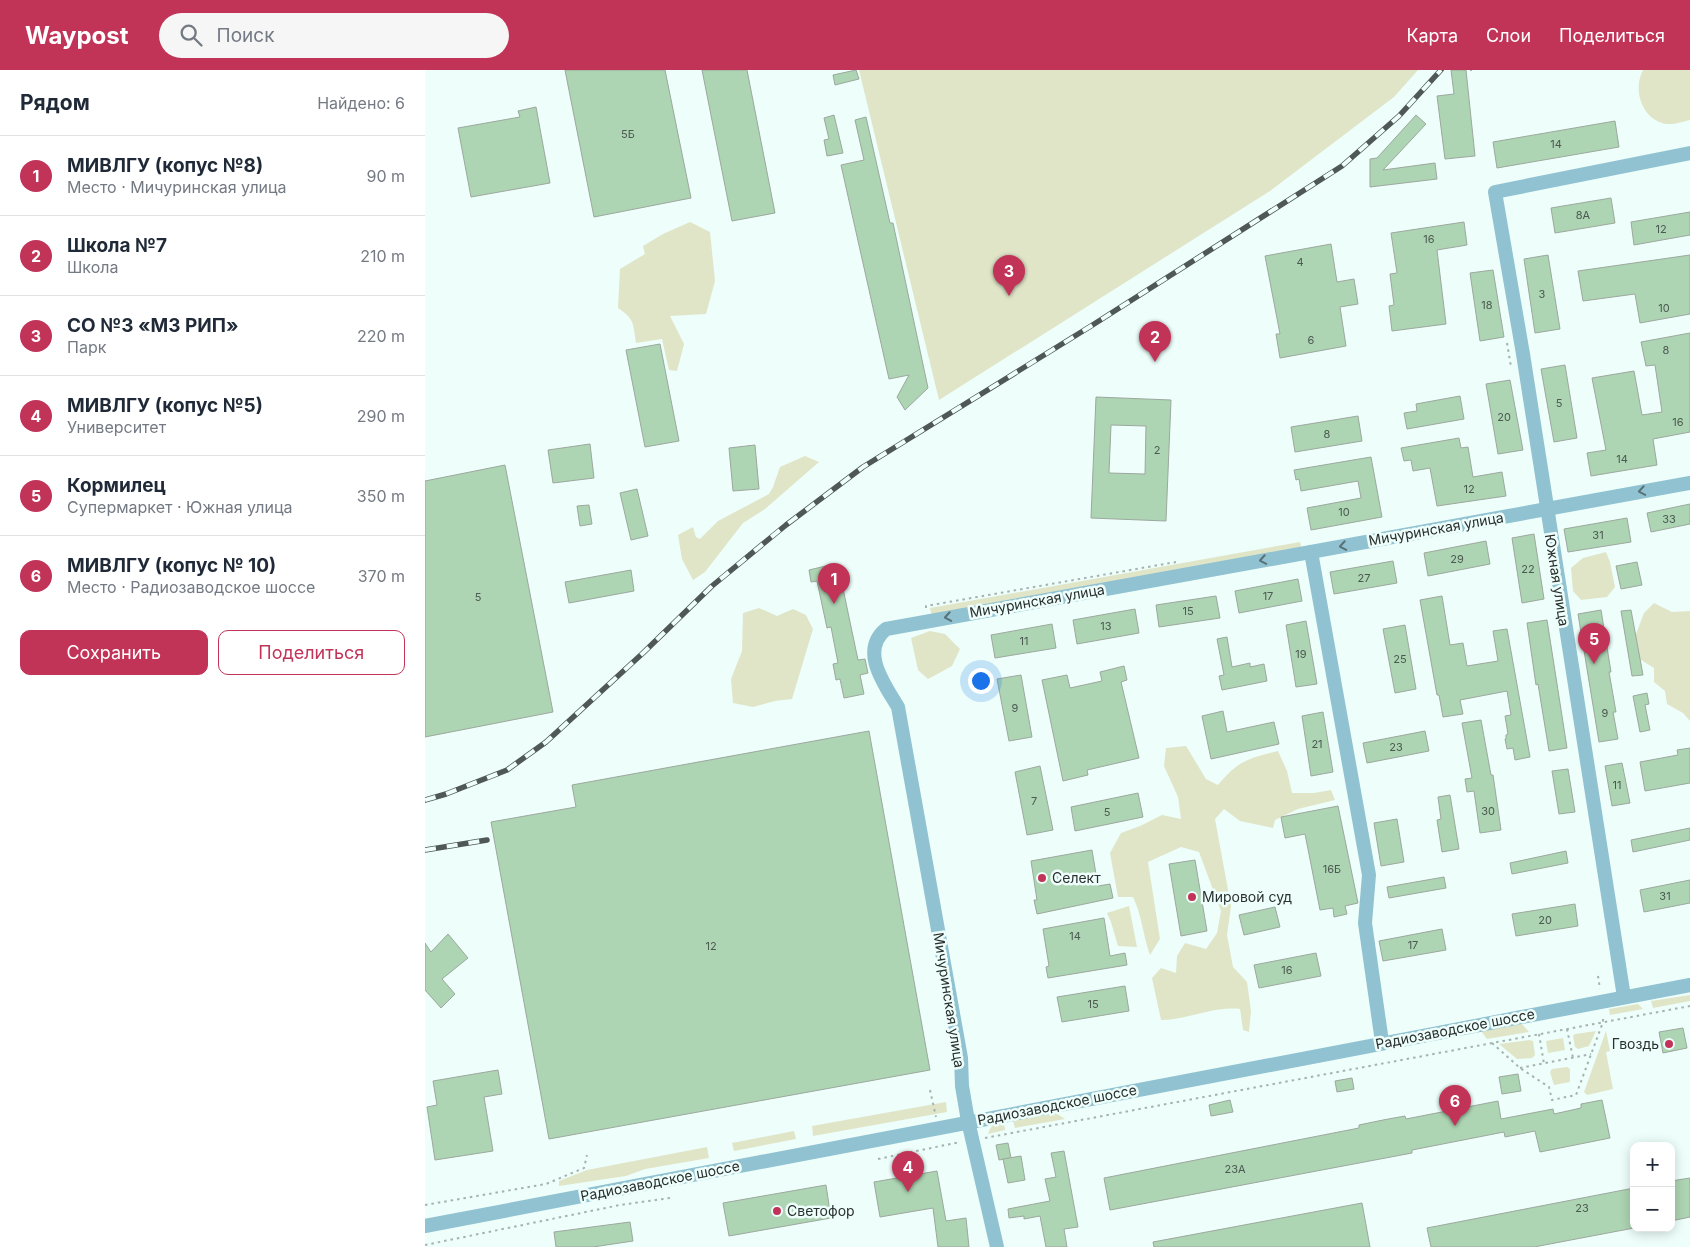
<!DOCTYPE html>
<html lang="ru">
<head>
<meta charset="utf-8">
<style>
  :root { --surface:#fff; --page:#f6f6f7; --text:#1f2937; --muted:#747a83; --line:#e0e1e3; --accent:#c23358 }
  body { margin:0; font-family:Inter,sans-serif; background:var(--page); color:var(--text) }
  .controls { position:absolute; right:15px; bottom:15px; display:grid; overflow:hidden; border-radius:10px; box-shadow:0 2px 12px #0003 }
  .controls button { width:45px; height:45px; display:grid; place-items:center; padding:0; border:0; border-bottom:1px solid var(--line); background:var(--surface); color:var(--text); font:25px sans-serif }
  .you { position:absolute; left:555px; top:610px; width:18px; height:18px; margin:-12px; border:4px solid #fff; border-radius:50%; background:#1a73e8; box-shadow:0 0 0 8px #1a73e833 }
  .badge { display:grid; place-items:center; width:32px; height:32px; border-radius:50%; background:var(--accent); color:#fff; font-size:16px; font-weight:700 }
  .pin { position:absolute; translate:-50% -41px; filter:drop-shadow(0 1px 2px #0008) }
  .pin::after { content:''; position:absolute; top:26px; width:18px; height:15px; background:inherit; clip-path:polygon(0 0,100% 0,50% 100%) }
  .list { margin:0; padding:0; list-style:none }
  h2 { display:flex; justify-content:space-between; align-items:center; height:65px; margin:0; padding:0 20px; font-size:21px }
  h2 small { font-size:16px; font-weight:400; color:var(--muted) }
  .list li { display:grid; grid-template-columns:32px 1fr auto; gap:15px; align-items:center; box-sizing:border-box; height:80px; padding:0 20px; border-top:1px solid var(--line) }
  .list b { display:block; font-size:19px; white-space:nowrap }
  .list p { margin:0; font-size:16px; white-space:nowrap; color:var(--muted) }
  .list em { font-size:16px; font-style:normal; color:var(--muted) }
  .actions { display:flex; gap:10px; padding:15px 20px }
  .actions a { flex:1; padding:11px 0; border:1px solid var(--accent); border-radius:10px; text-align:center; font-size:18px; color:var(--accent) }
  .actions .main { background:var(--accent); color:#fff }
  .icon { flex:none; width:28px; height:28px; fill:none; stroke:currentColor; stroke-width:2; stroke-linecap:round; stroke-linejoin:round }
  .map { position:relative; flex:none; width:1265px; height:1177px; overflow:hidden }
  header { display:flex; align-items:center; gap:30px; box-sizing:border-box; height:70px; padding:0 25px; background:var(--accent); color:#fff }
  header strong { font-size:24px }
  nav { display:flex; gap:28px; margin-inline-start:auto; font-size:18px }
  .search { width:350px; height:45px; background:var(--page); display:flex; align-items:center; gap:12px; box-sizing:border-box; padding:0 18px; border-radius:28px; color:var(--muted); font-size:19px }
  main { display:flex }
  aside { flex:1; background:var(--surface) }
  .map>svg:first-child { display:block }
  .green { fill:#e0e5c8 }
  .building { fill:#add4b3; stroke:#9da89e; fill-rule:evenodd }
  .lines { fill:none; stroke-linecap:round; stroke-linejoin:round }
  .path { stroke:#a5b2b0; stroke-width:2; stroke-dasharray:2.5 4; stroke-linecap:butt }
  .minor { stroke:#91c2d1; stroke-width:14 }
  .rail-casing { stroke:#505857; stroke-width:5.5 }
  .rail { stroke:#edfefb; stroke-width:4; stroke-dasharray:11; stroke-linecap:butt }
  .oneway { stroke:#587278 }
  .poi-dot { fill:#c23358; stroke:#edfefb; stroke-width:2 }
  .labels { text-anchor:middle; stroke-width:5; stroke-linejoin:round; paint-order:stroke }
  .number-label { font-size:11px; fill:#4b5950 }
  .street-label { font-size:14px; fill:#2a302f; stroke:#edfefb }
  .poi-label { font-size:14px; fill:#2a302f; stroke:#edfefb; text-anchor:start }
</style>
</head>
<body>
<header>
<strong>Waypost</strong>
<div class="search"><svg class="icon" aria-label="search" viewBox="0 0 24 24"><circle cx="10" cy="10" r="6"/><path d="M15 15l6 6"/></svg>Поиск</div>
<nav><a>Карта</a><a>Слои</a><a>Поделиться</a></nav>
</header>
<main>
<aside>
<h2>Рядом<small>Найдено: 6</small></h2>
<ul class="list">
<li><span class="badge">1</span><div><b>МИВЛГУ (копус №8)</b><p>Место · Мичуринская улица</p></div><em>90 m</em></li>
<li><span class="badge">2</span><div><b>Школа №7</b><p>Школа</p></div><em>210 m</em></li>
<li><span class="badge">3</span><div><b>СО №3 «МЗ РИП»</b><p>Парк</p></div><em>220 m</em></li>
<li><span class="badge">4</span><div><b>МИВЛГУ (копус №5)</b><p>Университет</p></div><em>290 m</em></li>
<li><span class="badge">5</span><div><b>Кормилец</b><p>Супермаркет · Южная улица</p></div><em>350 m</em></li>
<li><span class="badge">6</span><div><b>МИВЛГУ (копус № 10)</b><p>Место · Радиозаводское шоссе</p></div><em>370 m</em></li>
</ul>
<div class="actions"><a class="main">Сохранить</a><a>Поделиться</a></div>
</aside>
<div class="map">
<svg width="1265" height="1177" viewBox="0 0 1265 1177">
  <rect width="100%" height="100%" fill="#edfefb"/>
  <g class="green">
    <polygon points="434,0 993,0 969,27 845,121 514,330"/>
    <path d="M1218 0H1265V50C1257 52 1245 56 1237 53 1216 46 1208 19 1218 0Z"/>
    <path d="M265 152 285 162 290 211 281 244 245 246 259 274 252 301 244 300 237 269 211 273C208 254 210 249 193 238L195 199 220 184 218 176 238 164Z"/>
    <polygon points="380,386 394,392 340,439 318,453 280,502 268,510 257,489 253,465 268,457 271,467 275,469 293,451 344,424 348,417 355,397"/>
    <polygon points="875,472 877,480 507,546 505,538"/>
    <polygon points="1181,482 1185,492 1190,517 1182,527 1156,530 1148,521 1146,498 1158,488"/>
    <polygon points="1229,533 1247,542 1265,541 1265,651 1258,643 1242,634 1240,621 1229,612 1229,598 1213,588 1208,572 1219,543"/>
    <polygon points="334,538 352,546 368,539 381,545 388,559 367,629 350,631 328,637 308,633 306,609 317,581 318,543"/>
    <polygon points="505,561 520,564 535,579 527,596 503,609 493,600 486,568"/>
    <path d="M761 676 781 709 793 715C813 691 823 688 853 681L862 701 867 723H889L906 720 910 730 873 739 850 750 848 758 815 751 799 739 790 749 806 836 802 865 808 897 822 912 826 941 824 962 818 960 815 939C788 936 763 950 736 950L727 908 736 898 751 903 752 886 760 873 781 879 792 863 796 841 774 782 756 777 723 792 735 869 725 885C718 866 717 845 708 827H693L685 783 696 763 715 756 737 745 756 749 753 727 739 696 741 678Z"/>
    <polygon points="704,836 712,877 693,876 686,852 682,843"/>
    <polygon points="1265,925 1265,931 1228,938 1226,931"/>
    <polygon points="1213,934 1218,939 1185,945 1184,939"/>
    <polygon points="1097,954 1104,962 1062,969 1056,961"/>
    <polygon points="1171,961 1164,976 1153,979 1150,977 1148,966 1150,964"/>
    <polygon points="1181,961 1185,981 1181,982 1188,1019 1162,1025 1159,1022"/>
    <polygon points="1138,968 1140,980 1123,983 1121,971"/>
    <polygon points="1104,970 1108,971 1110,985 1107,988 1092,989 1074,974"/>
    <polygon points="1142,997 1145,999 1145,1012 1129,1015 1125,1002 1127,999"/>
    <polygon points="521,1032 522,1042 388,1066 387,1056"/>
    <polygon points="631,1043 640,1049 590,1058 588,1051"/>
    <path d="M579 1052 580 1060 563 1064C566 1054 570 1054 579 1052Z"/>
    <polygon points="369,1061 371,1069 309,1081 307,1073"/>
    <polygon points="282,1077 284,1088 220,1099 201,1106 134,1116 134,1111 162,1100"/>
  </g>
  <g class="building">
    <polygon points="140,0 240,0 266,128 169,147"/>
    <polygon points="277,0 322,0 350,143 307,151"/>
    <polygon points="431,0 434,9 410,15 408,5"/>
    <polygon points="1026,0 1041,0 1050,86 1020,89 1012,26 1029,24"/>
    <polygon points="111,37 125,113 46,127 33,58 95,47 93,41"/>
    <polygon points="409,45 418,83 402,86 399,70 404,69 399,48"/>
    <polygon points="991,45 1001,54 958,100 1010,93 1012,109 945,117 945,89 952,88"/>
    <polygon points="441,47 465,153 468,153 503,318 480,340 472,327 484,305 464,309 416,95 439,90 430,50"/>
    <polygon points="1190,51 1194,77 1072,98 1068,72"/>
    <polygon points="1186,128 1190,153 1130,163 1126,138"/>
    <polygon points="1265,142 1265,165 1209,175 1206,152"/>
    <polygon points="1039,152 1042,175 1012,180 1021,254 967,261 964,236 969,235 965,204 972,203 966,163"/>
    <polygon points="906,174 912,212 929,209 933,234 915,237 921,276 855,288 851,264 855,264 840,186"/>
    <polygon points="1123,185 1135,259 1110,263 1099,189"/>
    <polygon points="1265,185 1265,244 1215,253 1210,224 1158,231 1153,201"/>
    <polygon points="1068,200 1079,267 1055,271 1045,203"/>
    <polygon points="1265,263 1265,362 1228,369 1232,395 1166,406 1162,383 1181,380 1167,308 1209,301 1217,345 1237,342 1230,295 1221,296 1216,272"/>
    <polygon points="235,274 254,371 220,377 201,280"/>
    <polygon points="1140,295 1152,368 1129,372 1116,299"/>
    <polygon points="1085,310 1098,380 1073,384 1061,314"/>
    <polygon points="1035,326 1039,349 982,359 979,343 992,341 991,334"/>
    <path d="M671 327 746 330 741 451 666 448ZM686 355 721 356 720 404 684 403Z"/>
    <polygon points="933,346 937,371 870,382 866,357"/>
    <polygon points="1034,368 1036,378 1043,377 1048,407 1077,402 1081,426 1012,436 1005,398 988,401 986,390 979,391 976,378"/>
    <polygon points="165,374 169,408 128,413 123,380"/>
    <polygon points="330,375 334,419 308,421 304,378"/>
    <polygon points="946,387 957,447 886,460 882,438 936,428 933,411 876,421 874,409 871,410 869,400"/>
    <polygon points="80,395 128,642 0,667 0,411"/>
    <polygon points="212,419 223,466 206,470 195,423"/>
    <polygon points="1265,434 1265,454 1226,462 1222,443"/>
    <polygon points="164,435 167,454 155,456 152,436"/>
    <polygon points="1202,448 1206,472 1143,482 1139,459"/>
    <polygon points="1109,464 1119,529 1097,533 1087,468"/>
    <polygon points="1061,471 1065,494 1003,506 999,483"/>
    <polygon points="968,491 972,513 909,524 905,502"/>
    <polygon points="1212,492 1217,515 1196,519 1191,496"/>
    <polygon points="409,494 412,510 416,509 433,590 440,589 443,603 435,605 439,624 419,628 415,609 411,610 408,594 413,593 406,557 402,558 392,511 386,512 384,500"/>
    <polygon points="206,500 209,521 144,533 140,512"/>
    <polygon points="873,509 877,531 814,543 810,521"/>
    <polygon points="791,526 795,548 734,557 731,535"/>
    <polygon points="1017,526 1025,575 1038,573 1042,596 1073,591 1068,561 1082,559 1105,687 1090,690 1088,678 1082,679 1080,669 1081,669 1081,665 1083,664 1080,646 1086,645 1082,621 1035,630 1038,644 1018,647 1014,625 1012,625 995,530"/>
    <polygon points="710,539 714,563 652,574 648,550"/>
    <polygon points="1176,540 1186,602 1184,602 1191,642 1188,642 1193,669 1174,672 1153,544"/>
    <polygon points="1206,540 1218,605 1207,606 1196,541"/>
    <polygon points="1122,550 1142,678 1124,681 1113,614 1111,615 1102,553"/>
    <polygon points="881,551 892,614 871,617 861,555"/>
    <polygon points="627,554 631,578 570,588 566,565"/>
    <polygon points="980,555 991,619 970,623 958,559"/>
    <polygon points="802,567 807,597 825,593 825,597 839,594 842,611 797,620 794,606 799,605 792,569"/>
    <polygon points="699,596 702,610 696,612 714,688 662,700 663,705 638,711 617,610 642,605 645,618 677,611 675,602"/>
    <polygon points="596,605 607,667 584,671 572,609"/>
    <polygon points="1222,623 1224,634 1220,635 1225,660 1215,662 1208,626"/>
    <polygon points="798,641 802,662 849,652 854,674 786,689 777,646"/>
    <polygon points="898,642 908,702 886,706 877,646"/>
    <polygon points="1056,650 1066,705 1068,705 1076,760 1055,763 1049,721 1042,722 1040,709 1047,708 1037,653"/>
    <polygon points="444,661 505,1000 124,1069 66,752 151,737 147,715"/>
    <polygon points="1000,661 1004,681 942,693 938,673"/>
    <polygon points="1265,678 1265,713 1220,721 1215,692 1253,685 1252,680"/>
    <polygon points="1197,693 1205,733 1187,736 1180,696"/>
    <polygon points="615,696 628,760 602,765 590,702"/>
    <polygon points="1143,699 1150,742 1134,744 1127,701"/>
    <polygon points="713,723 718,747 650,761 646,737"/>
    <polygon points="1025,725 1034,779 1017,782 1012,750 1016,749 1013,727"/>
    <polygon points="913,736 933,833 920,836 922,844 909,847 908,838 895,840 880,764 860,768 856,747"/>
    <polygon points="972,749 979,792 956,796 949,753"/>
    <polygon points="1265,758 1265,770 1208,782 1206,770"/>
    <polygon points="667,780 673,816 685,814 688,828 612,844 609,830 612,830 606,791"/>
    <polygon points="1141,781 1143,793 1087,804 1085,793"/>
    <polygon points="770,790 782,861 756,866 744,794"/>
    <polygon points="1019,807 1021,818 964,828 962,817"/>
    <polygon points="1265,810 1265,833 1219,842 1215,820"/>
    <polygon points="1150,834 1153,856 1091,866 1087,844"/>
    <polygon points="850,837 855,857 819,865 814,845"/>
    <polygon points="679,848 685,886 700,883 702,895 623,908 621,897 624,896 618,859"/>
    <polygon points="1017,859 1021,880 958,891 954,871"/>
    <polygon points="23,864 43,888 17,909 30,924 16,938 0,920 0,873 6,882"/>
    <polygon points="891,883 896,906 834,918 829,895"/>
    <polygon points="700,916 704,941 637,952 632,927"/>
    <polygon points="1258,958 1262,978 1238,983 1234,962"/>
    <polygon points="73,1000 77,1024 59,1027 68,1081 10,1090 2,1037 12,1035 8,1011"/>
    <polygon points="1093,1004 1096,1021 1077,1024 1074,1007"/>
    <polygon points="927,1008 929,1019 912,1022 910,1011"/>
    <polygon points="805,1030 808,1042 786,1046 784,1035"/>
    <polygon points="1177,1030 1185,1068 1115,1082 1110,1061 1080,1067 1079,1062 987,1080 987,1083 685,1140 679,1108 934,1058 934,1055 958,1050 980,1046 981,1049 1073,1031 1076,1049 1128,1039 1129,1044 1156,1038 1156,1034"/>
    <polygon points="583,1073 586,1088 574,1090 571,1075"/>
    <polygon points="639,1081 653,1157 639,1159 642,1177 621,1177 615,1146 599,1149 599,1146 584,1148 583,1139 625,1131 620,1109 631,1107 626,1083"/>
    <polygon points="596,1086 600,1110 583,1113 578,1089"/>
    <polygon points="512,1101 521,1151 541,1148 544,1177 513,1177 508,1138 455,1147 449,1112"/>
    <polygon points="1265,1108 1265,1147 1246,1151 1246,1111"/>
    <polygon points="401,1115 406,1148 304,1166 298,1133"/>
    <polygon points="1209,1118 1209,1158 1109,1177 1006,1177 1002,1158"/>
    <polygon points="937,1133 945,1177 729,1177 728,1172"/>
    <polygon points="205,1152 208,1171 168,1177 131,1177 129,1162"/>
  </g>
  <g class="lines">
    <g class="path">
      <polyline points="1046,0 1046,1"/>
      <polyline points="1082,273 1086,297"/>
      <polyline points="501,538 501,536 751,492"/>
      <polyline points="1173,906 1175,919"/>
      <polyline points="1142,959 1148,988"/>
      <polyline points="1114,964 1119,994"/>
      <polyline points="1067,973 1095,998 1124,1017 1127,1030 1151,1025 1178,952 1178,945"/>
      <polyline points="1095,998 1166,984"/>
      <polyline points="505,1020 511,1047"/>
      <polyline points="560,1068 1265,936"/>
      <polyline points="453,1089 535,1072"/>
      <polyline points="0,1135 121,1114 159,1098 162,1085"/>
      <polyline points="0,1175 195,1135 245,1128"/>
    </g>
    <g class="minor">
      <polyline points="886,482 944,805 940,853 957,972"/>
      <polyline points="1199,927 1098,284 1070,122 1265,83"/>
      <polyline points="0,1156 1265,915"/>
      <path d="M572 1177 543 1051 537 1016 536 988 473 637C460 615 434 581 461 559L1265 413"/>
    </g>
    <g class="rail-casing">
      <g id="rail">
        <polyline points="0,730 21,724 82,700 121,672 218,583 287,516 361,455 438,397 666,256 917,96 974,46 1016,0"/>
        <polyline points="0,780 62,770"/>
      </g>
    </g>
    <use href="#rail" class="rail"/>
  </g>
  <defs><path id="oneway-chevron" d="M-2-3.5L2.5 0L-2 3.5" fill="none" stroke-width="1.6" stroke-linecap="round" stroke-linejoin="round" transform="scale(1.25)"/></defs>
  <g class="oneway">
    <use href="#oneway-chevron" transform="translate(1217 421) rotate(170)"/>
    <use href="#oneway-chevron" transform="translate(918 476) rotate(170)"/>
    <use href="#oneway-chevron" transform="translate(838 490) rotate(170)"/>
    <use href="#oneway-chevron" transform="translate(523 547) rotate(170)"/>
  </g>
  <g class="poi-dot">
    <circle cx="617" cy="808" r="5"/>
    <circle cx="767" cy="827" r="5"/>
    <circle cx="1244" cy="974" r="5"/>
    <circle cx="352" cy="1141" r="5"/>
  </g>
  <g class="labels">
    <g class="number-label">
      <text x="203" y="68">5Б</text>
      <text x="1131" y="78">14</text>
      <text x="1158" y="149">8А</text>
      <text x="1236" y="163">12</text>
      <text x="1004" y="173">16</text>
      <text x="875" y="196">4</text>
      <text x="1117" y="228">3</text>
      <text x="1062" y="239">18</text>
      <text x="1239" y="242">10</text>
      <text x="886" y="274">6</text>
      <text x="1241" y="284">8</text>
      <text x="1134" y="337">5</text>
      <text x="1079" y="351">20</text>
      <text x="1253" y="356">16</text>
      <text x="902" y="368">8</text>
      <text x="732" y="384">2</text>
      <text x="1197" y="393">14</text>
      <text x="1044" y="423">12</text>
      <text x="919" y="446">10</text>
      <text x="1244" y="453">33</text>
      <text x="1173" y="469">31</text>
      <text x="1032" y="493">29</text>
      <text x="1103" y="503">22</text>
      <text x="939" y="512">27</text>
      <text x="843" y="530">17</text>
      <text x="53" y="531">5</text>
      <text x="763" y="545">15</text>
      <text x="681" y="560">13</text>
      <text x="599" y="575">11</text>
      <text x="876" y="588">19</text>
      <text x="975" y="593">25</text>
      <text x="590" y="642">9</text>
      <text x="1180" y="647">9</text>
      <text x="892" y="678">21</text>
      <text x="971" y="681">23</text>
      <text x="1192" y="719">11</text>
      <text x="609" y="735">7</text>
      <text x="1063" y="745">30</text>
      <text x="682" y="746">5</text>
      <text x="907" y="803">16Б</text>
      <text x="1240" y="830">31</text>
      <text x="1120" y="854">20</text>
      <text x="650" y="870">14</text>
      <text x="988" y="879">17</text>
      <text x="286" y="880">12</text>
      <text x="862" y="904">16</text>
      <text x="668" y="938">15</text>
      <text x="810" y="1103">23А</text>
      <text x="1157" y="1142">23</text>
    </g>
    <g class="street-label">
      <text transform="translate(1011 459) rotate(-10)" y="5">Мичуринская улица</text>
      <text transform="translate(1132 510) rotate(81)" y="5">Южная улица</text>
      <text transform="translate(612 531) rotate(-10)" y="5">Мичуринская улица</text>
      <text transform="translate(524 930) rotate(81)" y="5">Мичуринская улица</text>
      <text transform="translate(1030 959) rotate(-11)" y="5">Радиозаводское шоссе</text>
      <text transform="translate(632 1035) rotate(-11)" y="5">Радиозаводское шоссе</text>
      <text transform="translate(235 1111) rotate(-11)" y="5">Радиозаводское шоссе</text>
    </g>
    <g class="poi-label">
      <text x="627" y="813">Селект</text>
      <text x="777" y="832">Мировой суд</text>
      <text x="1234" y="979" text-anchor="end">Гвоздь</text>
      <text x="362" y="1146">Светофор</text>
    </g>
  </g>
</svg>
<div class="controls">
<button>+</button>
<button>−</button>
</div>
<div class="you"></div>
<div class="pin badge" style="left:409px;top:534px">1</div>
<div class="pin badge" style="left:730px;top:292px">2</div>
<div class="pin badge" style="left:584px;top:226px">3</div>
<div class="pin badge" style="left:483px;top:1122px">4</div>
<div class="pin badge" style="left:1169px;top:594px">5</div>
<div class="pin badge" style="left:1030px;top:1056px">6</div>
</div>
</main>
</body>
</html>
